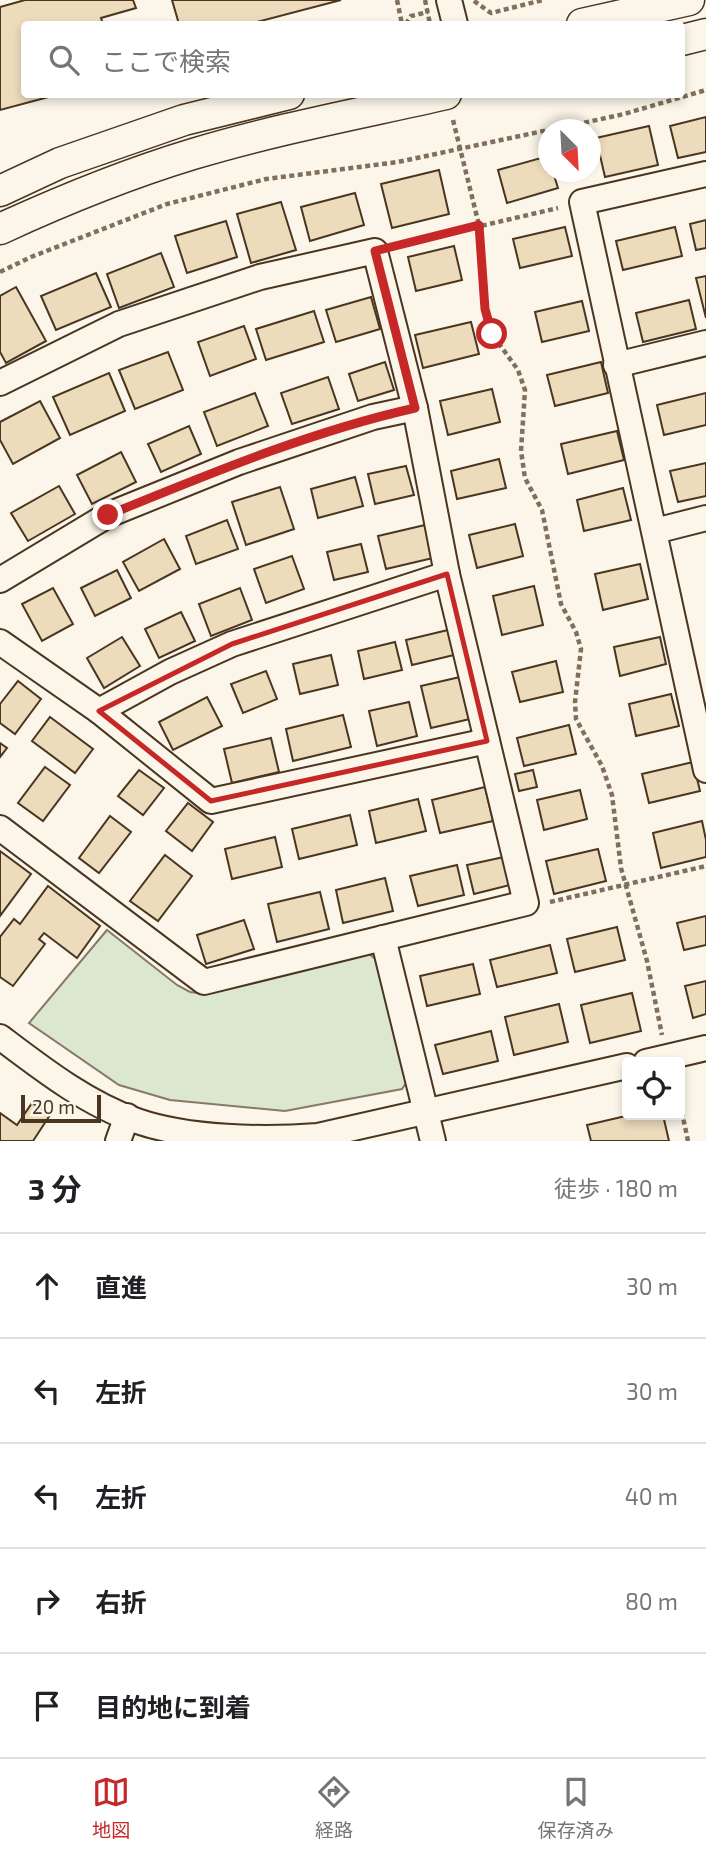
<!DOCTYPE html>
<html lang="ja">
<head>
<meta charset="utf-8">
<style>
  :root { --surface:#fff; --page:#f2f2f2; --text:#202124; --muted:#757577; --line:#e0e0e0; --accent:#c62828 }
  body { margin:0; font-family:"Exo 2","Noto Sans JP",sans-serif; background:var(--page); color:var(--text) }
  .controls { position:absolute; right:21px; bottom:21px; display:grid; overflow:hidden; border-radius:7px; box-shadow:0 4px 10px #0003 }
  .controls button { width:63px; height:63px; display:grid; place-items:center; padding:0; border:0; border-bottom:2px solid var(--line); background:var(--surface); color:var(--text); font:35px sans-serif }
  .compass { position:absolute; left:538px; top:119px; width:63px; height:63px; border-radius:50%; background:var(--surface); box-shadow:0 4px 10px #0003; rotate:156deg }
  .scale { position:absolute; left:21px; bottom:18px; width:80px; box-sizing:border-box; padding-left:7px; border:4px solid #4a3520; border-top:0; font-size:19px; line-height:24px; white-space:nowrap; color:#4a3520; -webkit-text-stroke:5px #fbf6e9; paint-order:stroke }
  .stop { position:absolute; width:21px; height:21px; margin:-16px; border:5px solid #c62828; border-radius:50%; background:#fff }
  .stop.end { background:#c62828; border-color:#fff; box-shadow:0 2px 7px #0008 }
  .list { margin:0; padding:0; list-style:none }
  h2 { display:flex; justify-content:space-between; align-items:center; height:91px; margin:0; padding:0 28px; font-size:30px }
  h2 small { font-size:23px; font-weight:400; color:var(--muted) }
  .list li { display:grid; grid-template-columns:46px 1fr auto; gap:21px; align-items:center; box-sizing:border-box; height:105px; padding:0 28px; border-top:2px solid var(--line) }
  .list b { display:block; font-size:26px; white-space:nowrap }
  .list em { font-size:23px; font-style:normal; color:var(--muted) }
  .icon { flex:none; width:38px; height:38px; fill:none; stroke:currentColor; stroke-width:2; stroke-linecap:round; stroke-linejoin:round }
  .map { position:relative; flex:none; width:706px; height:1141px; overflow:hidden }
  .search { position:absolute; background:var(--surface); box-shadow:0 4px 10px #0003; left:21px; right:21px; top:21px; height:77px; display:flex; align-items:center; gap:18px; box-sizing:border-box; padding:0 24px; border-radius:7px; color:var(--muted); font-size:26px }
  .sheet { height:616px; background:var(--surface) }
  nav { display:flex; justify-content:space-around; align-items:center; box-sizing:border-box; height:98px; border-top:2px solid var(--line); background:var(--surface); font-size:19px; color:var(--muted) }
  nav a { display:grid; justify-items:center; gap:4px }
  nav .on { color:var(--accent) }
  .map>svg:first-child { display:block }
  .green { fill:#dce7d0; stroke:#887966; stroke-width:2 }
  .building { fill:#ecdcbc; stroke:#4a3520; stroke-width:2 }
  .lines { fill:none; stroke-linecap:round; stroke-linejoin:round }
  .minor-casing { stroke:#4a3520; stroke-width:28 }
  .tertiary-casing { stroke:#4a3520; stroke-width:33 }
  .path { stroke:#7f6f5c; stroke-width:4.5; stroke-dasharray:5 3.5; stroke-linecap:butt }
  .minor { stroke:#fbf6e9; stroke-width:24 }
  .tertiary { stroke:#fbf6e9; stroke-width:30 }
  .path-bridge { stroke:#7f6f5c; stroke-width:4.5; stroke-dasharray:5 3.5; stroke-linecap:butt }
  .route { stroke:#c62828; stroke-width:9 }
  .marked { fill:none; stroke:#c62828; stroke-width:5; stroke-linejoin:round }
</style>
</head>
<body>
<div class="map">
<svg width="706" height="1141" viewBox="0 0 706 1141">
  <rect width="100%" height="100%" fill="#fbf6e9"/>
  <polygon class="green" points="107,930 177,985 190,992 206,994 369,954 382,964 408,1080 402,1089 285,1111 170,1100 119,1085 29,1023"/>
  <g class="building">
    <polygon points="25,0 133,0 136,8 101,18 103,24 24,24 24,94 56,95 0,110 0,7"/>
    <polygon points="172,0 341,0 249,24 179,24"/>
    <polygon points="706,117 706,152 678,158 670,126"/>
    <polygon points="649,126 658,165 605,177 596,138"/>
    <polygon points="548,156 548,172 553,172 558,188 507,203 498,170"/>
    <polygon points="439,170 449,214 392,228 381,184"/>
    <polygon points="355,193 364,225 310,241 301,207"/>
    <polygon points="281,202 296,250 251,263 237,214"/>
    <polygon points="706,220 706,248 696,250 690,224"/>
    <polygon points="226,221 237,257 187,273 175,236"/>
    <polygon points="565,227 572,256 520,268 513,239"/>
    <polygon points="675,227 682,256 623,270 616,241"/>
    <polygon points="454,246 462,280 416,291 408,257"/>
    <polygon points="161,253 174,287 119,308 107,274"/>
    <polygon points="96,273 111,307 56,330 41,296"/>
    <polygon points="706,276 706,318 696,278"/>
    <polygon points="16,287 46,341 6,363 0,352 0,296"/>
    <polygon points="371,297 380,329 336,342 326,310"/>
    <polygon points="689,300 696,329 643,342 636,313"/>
    <polygon points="582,301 589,331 542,342 535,312"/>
    <polygon points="314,311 324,342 266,360 256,329"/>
    <polygon points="471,322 479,354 423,368 415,335"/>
    <polygon points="244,326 256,359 210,376 198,342"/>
    <polygon points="168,352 183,390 135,409 119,370"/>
    <polygon points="385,362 394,390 358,401 349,374"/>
    <polygon points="601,362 608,393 555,406 547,375"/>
    <polygon points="109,373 125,411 70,435 53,397"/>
    <polygon points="328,377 339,409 292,424 281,393"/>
    <polygon points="492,389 500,422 448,435 440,401"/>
    <polygon points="255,393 268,426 217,446 204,412"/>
    <polygon points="706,393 706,425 664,435 657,405"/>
    <polygon points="40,401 60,438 13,464 0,440 0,422"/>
    <polygon points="189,426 201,454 161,472 148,444"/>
    <polygon points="617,431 624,460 568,474 561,444"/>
    <polygon points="121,452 136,482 92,504 77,475"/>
    <polygon points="499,459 506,488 457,499 451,471"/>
    <polygon points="706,463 706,496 678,502 670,471"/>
    <polygon points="406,466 414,495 375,504 368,474"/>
    <polygon points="355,477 363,506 318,518 311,489"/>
    <polygon points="59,486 75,514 28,541 11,513"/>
    <polygon points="280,487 294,529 246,545 232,502"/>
    <polygon points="623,488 631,520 584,531 577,500"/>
    <polygon points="227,520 238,549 196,564 186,536"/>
    <polygon points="515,524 523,556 477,568 469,535"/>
    <polygon points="425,525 433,558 386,569 378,536"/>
    <polygon points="164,539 180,569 139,591 123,562"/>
    <polygon points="361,544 368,572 334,580 327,552"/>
    <polygon points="292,556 304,589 266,603 254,569"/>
    <polygon points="640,564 648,599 603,610 595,574"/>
    <polygon points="117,570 131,598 95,616 81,588"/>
    <polygon points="534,586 543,625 502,635 493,596"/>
    <polygon points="53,588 73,624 42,641 22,604"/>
    <polygon points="240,588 252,620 211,636 199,604"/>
    <polygon points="181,612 195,641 159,658 145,629"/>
    <polygon points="448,630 454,655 412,665 406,640"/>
    <polygon points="122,637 140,666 104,688 87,658"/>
    <polygon points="660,637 666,664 620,676 614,647"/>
    <polygon points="395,642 402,670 364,679 358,651"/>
    <polygon points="331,655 338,685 300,694 293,664"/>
    <polygon points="556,661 563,692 520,702 512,672"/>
    <polygon points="266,671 277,699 243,713 231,684"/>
    <polygon points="460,677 470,719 431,728 421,686"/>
    <polygon points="18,681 41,699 15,734 0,723 0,704"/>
    <polygon points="671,694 679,726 636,736 629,704"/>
    <polygon points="207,697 222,726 173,750 159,722"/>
    <polygon points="409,702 417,736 377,746 369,711"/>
    <polygon points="343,715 351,747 293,761 286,729"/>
    <polygon points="50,717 93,749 75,773 32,741"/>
    <polygon points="569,725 576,754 524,766 517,738"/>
    <polygon points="271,738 279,772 232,783 224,749"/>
    <polygon points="0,743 7,748 0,757"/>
    <polygon points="693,762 700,791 649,803 642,774"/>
    <polygon points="45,767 70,785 43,821 18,803"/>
    <polygon points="139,770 164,788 143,815 118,796"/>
    <polygon points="533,770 537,787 519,791 515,774"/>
    <polygon points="485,787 493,821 440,833 432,800"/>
    <polygon points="580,790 587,819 544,830 537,800"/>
    <polygon points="418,799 426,831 376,843 369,811"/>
    <polygon points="188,803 213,822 192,851 166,831"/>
    <polygon points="350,815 357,845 299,859 292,829"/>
    <polygon points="110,816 131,832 99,873 79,858"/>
    <polygon points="702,821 706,840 706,857 661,868 653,833"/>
    <polygon points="275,837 282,867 232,879 225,849"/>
    <polygon points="598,849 606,881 554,894 546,861"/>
    <polygon points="0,851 31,874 0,916"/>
    <polygon points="165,855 192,876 158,921 130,901"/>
    <polygon points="504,857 510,885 474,894 467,865"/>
    <polygon points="457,865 464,895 418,906 410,876"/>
    <polygon points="385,878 393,911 343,923 336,890"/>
    <polygon points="48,886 100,926 77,958 44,933 39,939 45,944 13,986 0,977 0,937 14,919 20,924"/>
    <polygon points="320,892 329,929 277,942 268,904"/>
    <polygon points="706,916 706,945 684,950 677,923"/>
    <polygon points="244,920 254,949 206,964 197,935"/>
    <polygon points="617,927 625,960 575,972 567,939"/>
    <polygon points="550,945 557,973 497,987 490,960"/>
    <polygon points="473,964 480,994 427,1006 420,976"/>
    <polygon points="706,981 706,1014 693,1018 685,986"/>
    <polygon points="632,993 641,1031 590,1043 581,1005"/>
    <polygon points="559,1004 568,1042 514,1055 505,1017"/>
    <polygon points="491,1031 498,1061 443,1074 435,1045"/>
    <polygon points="32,1103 50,1115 33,1141 0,1141 0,1113 17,1125"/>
    <polygon points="630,1115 663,1115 669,1141 591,1141 587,1125"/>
  </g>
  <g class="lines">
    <g class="minor-casing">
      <g id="minor">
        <polyline points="449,0 455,24"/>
        <polyline points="706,174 582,202 706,770"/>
        <polyline points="616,365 706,343"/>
        <polyline points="0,383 119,324 260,277 375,251 415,408 447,574 526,903 204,982 0,828"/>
        <polyline points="655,531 706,518"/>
        <polyline points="0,580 108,515 239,462 373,417 415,408"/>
        <polyline points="0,642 99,711 211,801 487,741"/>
        <polyline points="99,711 170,672 232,644 447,574"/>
        <polyline points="383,938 433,1141"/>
        <path d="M0 1037C41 1068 87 1104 137 1121 189 1139 264 1140 318 1136L627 1066"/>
        <polyline points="646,1062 706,1048"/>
        <polyline points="118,1141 127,1116"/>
      </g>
    </g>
    <g class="tertiary-casing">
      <g id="tertiary">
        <polyline points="582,24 689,0"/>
        <polyline points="682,40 706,34"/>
        <polyline points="0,191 60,163 184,120 289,94"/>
        <path d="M0 229C63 200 127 174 193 154 276 129 362 113 446 94"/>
      </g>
    </g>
    <g class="path">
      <polyline points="397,0 402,24"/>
      <polyline points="474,1 491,13 543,0"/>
      <polyline points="406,24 411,16 428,12"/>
      <polyline points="453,120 479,225 485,309 492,334 518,370 525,390 521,451 525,478 542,510 561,604 576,632 581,649 575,702 576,719 602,766 612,795 621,868 647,961 662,1035"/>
      <polyline points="551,130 624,114 706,90"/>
      <polyline points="399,245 558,208"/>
      <polyline points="0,272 31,257 167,204 266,179 398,162 548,130"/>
      <polyline points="550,902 706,866"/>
      <polyline points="680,1103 688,1141"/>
    </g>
    <use href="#minor" class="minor"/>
    <use href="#tertiary" class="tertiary"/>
    <polyline class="path-bridge" points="425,0 430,24"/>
  </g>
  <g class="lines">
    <path class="route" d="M108 515C209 474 309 432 415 408L375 251 479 225 485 309 492 334"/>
  </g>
  <path class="marked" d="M447 574 487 741 211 801 99 711 232 644Z"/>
</svg>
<div class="controls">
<button><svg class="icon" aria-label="locate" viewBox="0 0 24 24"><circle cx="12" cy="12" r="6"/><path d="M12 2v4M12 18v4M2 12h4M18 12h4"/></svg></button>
</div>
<svg class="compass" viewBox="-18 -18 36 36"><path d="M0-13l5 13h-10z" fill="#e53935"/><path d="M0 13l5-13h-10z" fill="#757577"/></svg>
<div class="scale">20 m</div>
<div class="stop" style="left:492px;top:334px"></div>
<div class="stop end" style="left:108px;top:515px"></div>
<div class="search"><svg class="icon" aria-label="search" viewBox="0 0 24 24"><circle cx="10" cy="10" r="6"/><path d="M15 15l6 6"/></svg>ここで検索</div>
</div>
<section class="sheet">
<h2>3 分<small>徒歩 · 180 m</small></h2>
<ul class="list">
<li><svg class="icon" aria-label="ahead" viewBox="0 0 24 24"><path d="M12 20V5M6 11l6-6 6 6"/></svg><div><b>直進</b></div><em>30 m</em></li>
<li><svg class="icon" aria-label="left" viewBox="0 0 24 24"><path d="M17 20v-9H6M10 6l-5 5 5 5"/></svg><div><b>左折</b></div><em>30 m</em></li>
<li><svg class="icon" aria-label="left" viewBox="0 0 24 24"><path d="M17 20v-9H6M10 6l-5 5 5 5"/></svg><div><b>左折</b></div><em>40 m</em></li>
<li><svg class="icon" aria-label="right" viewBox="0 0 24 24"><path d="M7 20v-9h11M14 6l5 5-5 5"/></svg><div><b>右折</b></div><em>80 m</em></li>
<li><svg class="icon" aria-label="arrive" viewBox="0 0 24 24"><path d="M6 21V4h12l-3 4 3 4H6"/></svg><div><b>目的地に到着</b></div></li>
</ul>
</section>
<nav>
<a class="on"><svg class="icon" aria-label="map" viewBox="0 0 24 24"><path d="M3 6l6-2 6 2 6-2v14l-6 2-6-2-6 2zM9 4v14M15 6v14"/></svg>地図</a>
<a><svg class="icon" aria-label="directions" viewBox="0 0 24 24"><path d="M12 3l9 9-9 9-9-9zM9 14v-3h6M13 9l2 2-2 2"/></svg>経路</a>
<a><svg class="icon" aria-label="saved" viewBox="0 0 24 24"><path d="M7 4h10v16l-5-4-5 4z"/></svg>保存済み</a>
</nav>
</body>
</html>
